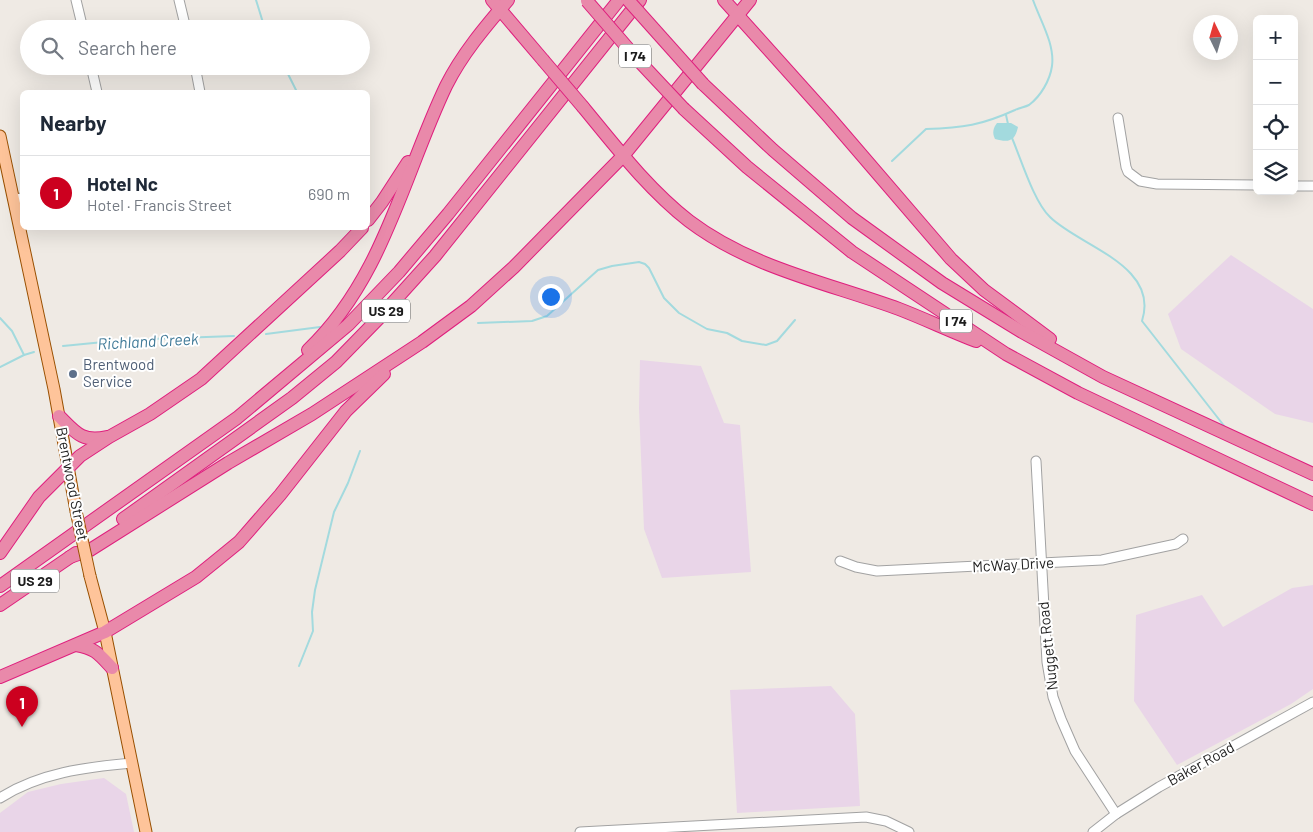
<!DOCTYPE html>
<html lang="en">
<head>
<meta charset="utf-8">
<style>
  :root { --surface:#fff; --page:#f6f6f7; --text:#1f2937; --muted:#747a83; --line:#e0e1e3; --accent:#cc001f }
  body { margin:0; font-family:Barlow,sans-serif; background:var(--page); color:var(--text) }
  .controls { position:absolute; right:15px; top:15px; display:grid; overflow:hidden; border-radius:8px; box-shadow:0 5px 20px #0002 }
  .controls button { width:45px; height:45px; display:grid; place-items:center; padding:0; border:0; border-bottom:1px solid var(--line); background:var(--surface); color:var(--text); font:25px sans-serif }
  .compass { position:absolute; left:1193px; top:15px; width:45px; height:45px; border-radius:50%; background:var(--surface); box-shadow:0 5px 20px #0002; rotate:355deg }
  .you { position:absolute; left:550px; top:296px; width:18px; height:18px; margin:-12px; border:4px solid #fff; border-radius:50%; background:#1a73e8; box-shadow:0 0 0 8px #1a73e833 }
  .badge { display:grid; place-items:center; width:32px; height:32px; border-radius:50%; background:var(--accent); color:#fff; font-size:16px; font-weight:700 }
  .pin { position:absolute; translate:-50% -41px; filter:drop-shadow(0 1px 2px #0008) }
  .pin::after { content:''; position:absolute; top:26px; width:18px; height:15px; background:inherit; clip-path:polygon(0 0,100% 0,50% 100%) }
  .list { margin:0; padding:0; list-style:none }
  h2 { display:flex; justify-content:space-between; align-items:center; height:65px; margin:0; padding:0 20px; font-size:21px }
  h2 small { font-size:16px; font-weight:400; color:var(--muted) }
  .list li { display:grid; grid-template-columns:32px 1fr auto; gap:15px; align-items:center; box-sizing:border-box; height:75px; padding:0 20px; border-top:1px solid var(--line) }
  .list b { display:block; font-size:19px; white-space:nowrap }
  .list p { margin:0; font-size:16px; white-space:nowrap; color:var(--muted) }
  .list em { font-size:16px; font-style:normal; color:var(--muted) }
  .icon { flex:none; width:28px; height:28px; fill:none; stroke:currentColor; stroke-width:2; stroke-linecap:round; stroke-linejoin:round }
  .map { position:relative; flex:none; width:1313px; height:832px; overflow:hidden }
  .search { position:absolute; background:var(--surface); box-shadow:0 5px 20px #0002; left:20px; top:20px; width:350px; height:55px; display:flex; align-items:center; gap:12px; box-sizing:border-box; padding:0 18px; border-radius:28px; color:var(--muted); font-size:19px }
  .panel { position:absolute; background:var(--surface); box-shadow:0 5px 20px #0002; left:20px; top:90px; width:350px; height:140px; border-radius:8px }
  .map>svg:first-child { display:block }
  .industrial { fill:#e9d5e8 }
  .water { fill:#a3dade }
  .lines { fill:none; stroke-linecap:round; stroke-linejoin:round }
  .stream { stroke:#a3dade; stroke-width:2 }
  .minor-casing { stroke:#a2a2a2; stroke-width:11 }
  .major-casing { stroke:#984f00; stroke-width:13 }
  .highway-casing { stroke:#df1f7e; stroke-width:14 }
  .minor { stroke:#fff; stroke-width:9 }
  .major { stroke:#fec49a; stroke-width:11 }
  .highway { stroke:#e989aa; stroke-width:12 }
  .major-bridge-casing { stroke:#984f00; stroke-width:13; stroke-linecap:butt }
  .highway-bridge-casing { stroke:#df1f7e; stroke-width:14; stroke-linecap:butt }
  .major-bridge { stroke:#fec49a; stroke-width:11 }
  .highway-bridge { stroke:#e989aa; stroke-width:12 }
  .service-dot { fill:#5c6f8a; stroke:#fff; stroke-width:2 }
  .labels { text-anchor:middle; stroke-width:4; stroke-linejoin:round; paint-order:stroke }
  .shield { fill:#fff; stroke:#626262; stroke-width:1 }
  .shield-label { font-size:14px; font-weight:bold; fill:#1e1e1e }
  .service-label { font-size:15px; fill:#4e5e75; stroke:#fff; text-anchor:start }
  .street-label { font-size:15px; fill:#1e1e1e; stroke:#fff }
  .water-label { font-size:16px; font-style:italic; fill:#407a98; stroke:#fff }
</style>
</head>
<body>
<div class="map">
<svg width="1313" height="832" viewBox="0 0 1313 832">
  <rect width="100%" height="100%" fill="#efeae4"/>
  <g class="industrial">
    <polygon points="1231,255 1313,309 1313,423 1275,414 1181,349 1168,314"/>
    <polygon points="640,360 701,366 724,423 740,425 751,572 662,578 644,529 639,408"/>
    <polygon points="1313,585 1313,689 1291,704 1177,765 1134,701 1136,615 1202,595 1223,627 1292,588"/>
    <polygon points="831,686 855,714 860,806 737,813 730,690"/>
    <polygon points="104,778 126,794 134,832 0,832 0,813 28,792 61,784"/>
  </g>
  <path class="water" d="M997 123H1011L1018 127C1015 141 1009 143 995 139 992 133 993 128 997 123Z"/>
  <g class="lines">
    <g class="stream">
      <polyline points="256,0 265,29"/>
      <polyline points="284,66 297,92"/>
      <polyline points="1006,115 1008,124"/>
      <path d="M1012 138C1021 159 1034 202 1050 217 1079 246 1160 265 1142 321L1225 427"/>
      <path d="M892 161 926 129C963 128 982 125 1015 110 1019 108 1025 107 1029 105 1041 96 1050 80 1052 66 1055 44 1040 20 1033 0"/>
      <polyline points="0,318 12,331 24,355"/>
      <polyline points="478,323 532,321 547,316 598,270 612,266 639,262 645,264 649,268 664,298 679,313 707,329 727,333 742,341 766,345 777,341 795,320"/>
      <polyline points="266,334 320,327"/>
      <polyline points="63,346 124,340 234,336"/>
      <polyline points="0,367 24,355 34,352"/>
      <polyline points="299,666 313,631 312,612 315,590 334,512 348,483 360,451"/>
    </g>
    <g class="minor-casing">
      <g id="minor">
        <polyline points="76,0 83,29"/>
        <polyline points="179,0 186,29"/>
        <polyline points="91,66 97,92"/>
        <polyline points="195,66 200,92"/>
        <polyline points="1118,118 1126,167 1128,172 1140,181 1157,184 1257,185"/>
        <polyline points="1294,186 1313,186"/>
        <polyline points="14,199 22,198"/>
        <polyline points="1036,461 1047,662 1053,697 1061,719 1075,751 1116,814"/>
        <polyline points="840,561 856,567 877,571 1102,560 1176,544 1183,539"/>
        <path d="M0 798C39 773 86 767 132 763"/>
        <polyline points="580,832 866,817 886,821 909,832"/>
        <polyline points="1093,832 1116,814 1159,787 1313,702"/>
      </g>
    </g>
    <g class="major-casing">
      <g id="major">
        <polyline points="0,136 54,389 76,511"/>
        <polyline points="90,576 105,632 146,832"/>
      </g>
    </g>
    <g class="highway-casing">
      <g id="highway">
        <polyline points="492,0 543,60"/>
        <polyline points="724,0 829,117 951,259 984,290 1050,339"/>
        <polyline points="703,84 773,150 852,218 942,283 1022,332 1103,377 1313,474"/>
        <path d="M583 107C616 147 648 189 689 221 751 268 828 283 899 309 925 319 950 331 976 341"/>
        <polyline points="684,109 747,167 852,252 1006,354 1078,393 1313,504"/>
        <polyline points="368,220 382,202 408,162"/>
        <path d="M308 350C383 279 403 176 446 86 462 54 485 27 508 0"/>
        <path d="M59 416C75 432 82 443 107 437"/>
        <polyline points="123,519 292,398 336,362 379,318 435,256 640,0"/>
        <polyline points="0,553 39,497 80,456 109,437 150,414 201,379 340,251 362,228"/>
        <polyline points="70,557 90,550 228,463 312,414 422,342 471,306 514,267 623,156 750,0"/>
        <polyline points="0,586 237,418 348,325 399,272 448,214 619,0"/>
        <polyline points="0,605 76,553"/>
        <path d="M76 645C95 648 99 654 112 668"/>
        <polyline points="0,677 105,632 196,577 217,560 239,542 280,495 346,411 384,374"/>
      </g>
    </g>
    <use href="#minor" class="minor"/>
    <use href="#major" class="major"/>
    <use href="#highway" class="highway"/>
    <g class="major-bridge-casing">
      <polyline id="major-bridge" points="76,511 90,576"/>
    </g>
    <g class="highway-bridge-casing">
      <g id="highway-bridge">
        <polyline points="628,0 703,84"/>
        <polyline points="587,1 638,60 684,109"/>
        <polyline points="543,60 583,107"/>
      </g>
    </g>
    <use href="#major-bridge" class="major-bridge"/>
    <use href="#highway-bridge" class="highway-bridge"/>
  </g>
  <circle class="service-dot" cx="73" cy="374" r="5"/>
  <g class="labels">
    <g class="shield">
      <rect x="619" y="44.5" width="32" height="23" rx="4"/>
      <rect x="362" y="299.5" width="48" height="23" rx="4"/>
      <rect x="940" y="309.5" width="32" height="23" rx="4"/>
      <rect x="11" y="569.5" width="48" height="23" rx="4"/>
    </g>
    <g class="shield-label">
      <text x="635" y="61">I 74</text>
      <text x="386" y="316">US 29</text>
      <text x="956" y="326">I 74</text>
      <text x="35" y="586">US 29</text>
    </g>
    <g class="service-label">
      <text x="83" y="370">Brentwood<tspan x="83" dy="17">Service</tspan></text>
    </g>
    <g class="street-label">
      <text transform="translate(72 484) rotate(79)" y="5">Brentwood Street</text>
      <text transform="translate(1013 565) rotate(-3)" y="5">McWay Drive</text>
      <text transform="translate(1048 646) rotate(-96)" y="5">Nuggett Road</text>
      <text transform="translate(1201 764) rotate(-29)" y="5">Baker Road</text>
    </g>
    <g class="water-label">
      <text transform="translate(148 341) rotate(-3)" y="6">Richland Creek</text>
    </g>
  </g>
</svg>
<div class="controls">
<button>+</button>
<button>−</button>
<button><svg class="icon" aria-label="locate" viewBox="0 0 24 24"><circle cx="12" cy="12" r="6"/><path d="M12 2v4M12 18v4M2 12h4M18 12h4"/></svg></button>
<button><svg class="icon" aria-label="layers" viewBox="0 0 24 24"><path d="M12 4l9 5-9 5-9-5zM3 14l9 5 9-5"/></svg></button>
</div>
<svg class="compass" viewBox="-18 -18 36 36"><path d="M0-13l5 13h-10z" fill="#e53935"/><path d="M0 13l5-13h-10z" fill="#747a83"/></svg>
<div class="you"></div>
<div class="pin badge" style="left:22px;top:727px">1</div>
<div class="search"><svg class="icon" aria-label="search" viewBox="0 0 24 24"><circle cx="10" cy="10" r="6"/><path d="M15 15l6 6"/></svg>Search here</div>
<section class="panel">
<h2>Nearby<small></small></h2>
<ul class="list">
<li><span class="badge">1</span><div><b>Hotel Nc</b><p>Hotel · Francis Street</p></div><em>690 m</em></li>
</ul>
</section>
</div>
</body>
</html>
